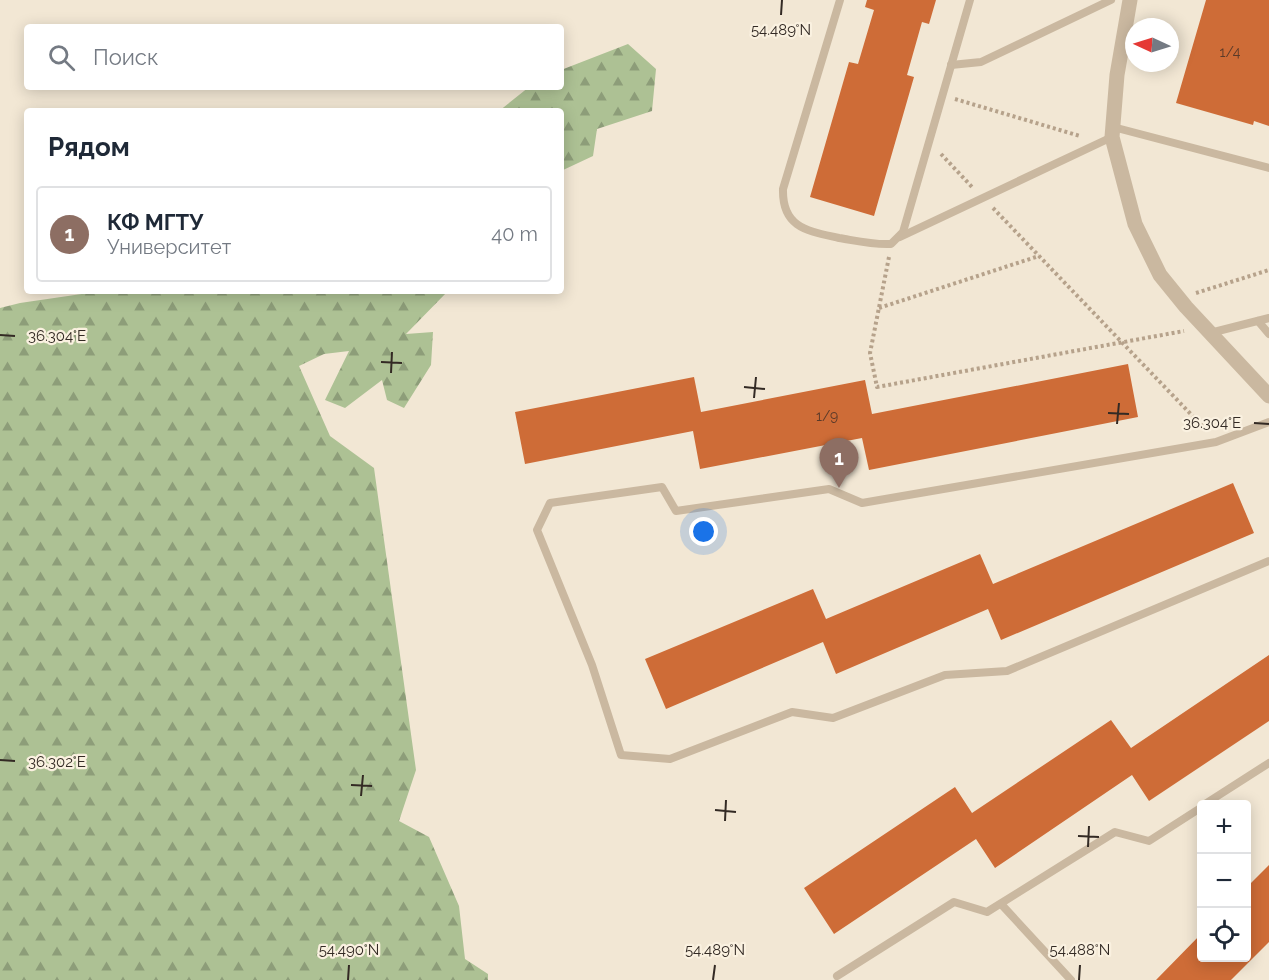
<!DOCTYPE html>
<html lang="ru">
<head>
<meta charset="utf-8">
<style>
  :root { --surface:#fff; --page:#f2f2f3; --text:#1f2937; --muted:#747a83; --line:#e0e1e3; --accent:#111827 }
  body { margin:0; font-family:Raleway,sans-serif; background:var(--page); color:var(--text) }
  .controls { position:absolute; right:18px; bottom:18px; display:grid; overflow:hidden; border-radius:6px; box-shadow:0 3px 15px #0003 }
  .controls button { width:54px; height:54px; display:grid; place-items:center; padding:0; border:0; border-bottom:2px solid var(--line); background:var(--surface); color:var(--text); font:30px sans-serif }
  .compass { position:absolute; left:1125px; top:18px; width:54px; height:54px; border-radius:50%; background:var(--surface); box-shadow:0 3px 15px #0003; rotate:274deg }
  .you { position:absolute; left:704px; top:532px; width:21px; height:21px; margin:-15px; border:4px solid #fff; border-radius:50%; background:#1a73e8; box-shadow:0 0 0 9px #1a73e833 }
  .badge { display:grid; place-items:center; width:39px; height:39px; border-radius:50%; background:var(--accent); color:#fff; font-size:20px; font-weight:700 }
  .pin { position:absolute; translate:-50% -50px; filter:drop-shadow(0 2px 3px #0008) }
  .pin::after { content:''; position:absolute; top:32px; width:21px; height:18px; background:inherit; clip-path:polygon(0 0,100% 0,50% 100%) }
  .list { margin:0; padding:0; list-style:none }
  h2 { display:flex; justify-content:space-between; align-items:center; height:78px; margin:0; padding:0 24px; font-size:26px }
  h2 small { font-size:20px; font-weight:400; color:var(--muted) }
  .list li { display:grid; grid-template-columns:39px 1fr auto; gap:18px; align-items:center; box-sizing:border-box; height:96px; margin:0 12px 12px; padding:0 12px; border:2px solid var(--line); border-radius:6px }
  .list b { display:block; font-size:22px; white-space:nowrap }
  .list p { margin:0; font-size:20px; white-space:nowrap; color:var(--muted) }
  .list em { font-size:20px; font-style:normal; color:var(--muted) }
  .icon { flex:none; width:33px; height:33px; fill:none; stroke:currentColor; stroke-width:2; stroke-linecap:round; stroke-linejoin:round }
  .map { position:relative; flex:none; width:1269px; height:980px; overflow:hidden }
  .search { position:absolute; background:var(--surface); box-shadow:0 3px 15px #0003; left:24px; top:24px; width:540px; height:66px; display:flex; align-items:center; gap:15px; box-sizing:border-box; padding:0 21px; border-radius:6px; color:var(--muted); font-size:22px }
  .panel { position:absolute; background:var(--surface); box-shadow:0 3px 15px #0003; left:24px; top:108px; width:540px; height:186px; border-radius:6px }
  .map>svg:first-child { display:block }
  .forest { fill:url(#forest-firs) }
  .building { fill:#ce6c37 }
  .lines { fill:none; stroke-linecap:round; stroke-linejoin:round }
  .path { stroke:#b6a28b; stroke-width:4; stroke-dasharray:3 3; stroke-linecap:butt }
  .service { stroke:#cab8a0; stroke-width:8 }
  .minor { stroke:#cab8a0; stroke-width:15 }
  .ticks { fill:none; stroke:#332a24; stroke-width:2 }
  .labels { text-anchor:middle; stroke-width:4.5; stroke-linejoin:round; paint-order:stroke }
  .number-label { font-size:14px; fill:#5a3a29 }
  .ticks-label { font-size:15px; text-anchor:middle; fill:#332a24; stroke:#faf1e0; stroke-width:4.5; stroke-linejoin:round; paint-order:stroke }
</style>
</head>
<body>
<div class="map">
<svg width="1269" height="980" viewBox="0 0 1269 980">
  <defs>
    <pattern id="forest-firs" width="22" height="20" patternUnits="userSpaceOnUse" patternTransform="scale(1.5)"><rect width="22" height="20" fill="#adc194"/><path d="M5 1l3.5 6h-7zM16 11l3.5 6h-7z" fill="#8d9d79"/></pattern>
  </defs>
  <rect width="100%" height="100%" fill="#f2e7d4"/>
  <g class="forest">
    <polygon points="628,44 656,69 652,111 597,129 593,156 561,171 561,111 499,111 529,87 561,87 561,70"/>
    <polygon points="102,291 448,291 406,334 433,332 431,365 404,408 387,400 382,380 345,408 325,400 349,351 324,354 299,366 330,436 374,468 416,770 399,821 429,837 459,906 465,959 488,974 488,980 0,980 0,308 20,303"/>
  </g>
  <g class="building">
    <polygon points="867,0 936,0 929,24 922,22 907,75 914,77 874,216 810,197 849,62 858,64 874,10 865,7"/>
    <polygon points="1206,0 1269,0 1269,126 1254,121 1253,125 1176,103"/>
    <polygon points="1128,364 1138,417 869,470 862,438 700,469 693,431 525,464 515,412 694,377 701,412 865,380 872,414"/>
    <polygon points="1233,483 1254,533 1001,640 988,609 836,674 823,642 666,709 645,659 813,589 826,619 980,554 993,584"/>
    <polygon points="1269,655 1269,721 1149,801 1132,775 995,868 976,839 834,934 804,888 955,787 972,813 1111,720 1131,748"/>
    <polygon points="1269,865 1269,942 1231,980 1156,980 1202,933 1202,958 1246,958 1246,888"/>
  </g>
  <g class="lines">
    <g class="path">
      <polyline points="955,99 1080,136"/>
      <polyline points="941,154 973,188"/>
      <polyline points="993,208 1206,430"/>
      <polyline points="889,257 870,353 877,387 1184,331"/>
      <polyline points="1196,293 1269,270"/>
      <polyline points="879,308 1039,256"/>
    </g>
    <g class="service">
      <path d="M840 0 783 189C782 228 808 231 839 238 857 241 873 245 891 244L903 232 970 0"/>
      <polyline points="951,65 981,62 1111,0"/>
      <polyline points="1113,127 1269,168"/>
      <polyline points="900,237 1112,137"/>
      <polyline points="1258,321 1269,334"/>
      <polyline points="1210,333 1269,318"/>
      <polyline points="1269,422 1216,442 862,503 829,489 676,511 662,487 550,503 537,530 592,665 621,755 670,759 792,712 833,718 945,675 1007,671 1269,561"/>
      <polyline points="1205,804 1269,763"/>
      <polyline points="1001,904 1071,980"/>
      <polyline points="837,976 954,902 987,912 1115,832 1149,841 1202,807"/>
    </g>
    <polyline class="minor" points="1130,0 1117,75 1112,137 1135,224 1160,275 1186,307 1269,396"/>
  </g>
  <path class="ticks" d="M781 15 782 0M0 335 15 336M381 362 402 363M391 373 392 352M744 387 765 389M754 398 756 377M1108 413 1129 414M1254 423 1269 424M1117 424 1119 403M0 760 15 761M351 785 372 786M361 796 363 775M715 810 736 812M725 821 726 800M1078 836 1099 837M1088 847 1089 826M348 980 349 965M713 980 715 965M1079 980 1080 965"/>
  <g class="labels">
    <g class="number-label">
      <text x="1230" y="57">1/4</text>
      <text x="827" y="421">1/9</text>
    </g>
  </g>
  <g class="ticks-label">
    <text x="781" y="35">54.489°N</text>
    <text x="57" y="341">36.304°E</text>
    <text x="1212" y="428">36.304°E</text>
    <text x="57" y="767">36.302°E</text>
    <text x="349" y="955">54.490°N</text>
    <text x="715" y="955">54.489°N</text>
    <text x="1080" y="955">54.488°N</text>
  </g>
</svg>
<div class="controls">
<button>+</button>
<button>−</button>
<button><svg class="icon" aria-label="locate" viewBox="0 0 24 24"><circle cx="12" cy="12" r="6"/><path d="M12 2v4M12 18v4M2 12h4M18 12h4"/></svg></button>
</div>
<svg class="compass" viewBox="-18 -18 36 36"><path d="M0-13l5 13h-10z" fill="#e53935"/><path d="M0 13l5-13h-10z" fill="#747a83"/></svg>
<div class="you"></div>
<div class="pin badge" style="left:839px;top:488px;background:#8d6e63">1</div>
<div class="search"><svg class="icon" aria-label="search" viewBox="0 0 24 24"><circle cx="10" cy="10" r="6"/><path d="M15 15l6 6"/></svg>Поиск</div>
<section class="panel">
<h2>Рядом<small></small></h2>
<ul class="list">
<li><span class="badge" style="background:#8d6e63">1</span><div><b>КФ МГТУ</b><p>Университет</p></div><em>40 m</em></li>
</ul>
</section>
</div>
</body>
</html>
